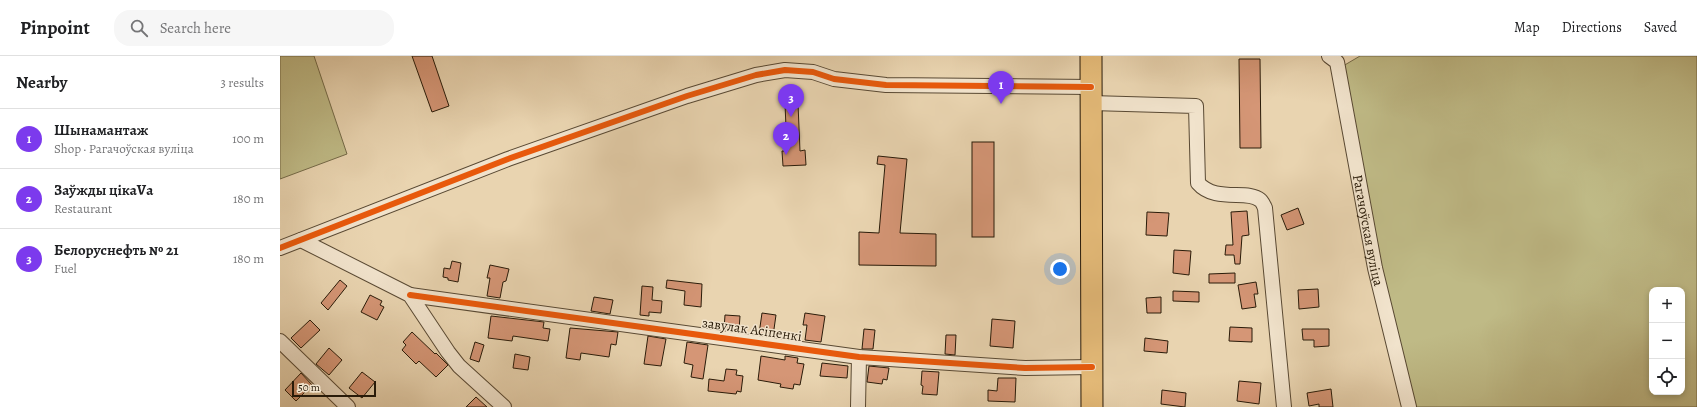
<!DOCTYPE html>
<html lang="en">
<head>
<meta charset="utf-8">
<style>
  :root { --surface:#fff; --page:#f6f6f6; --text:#202124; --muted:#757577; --line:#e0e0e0; --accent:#7c3aed }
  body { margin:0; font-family:Alegreya,serif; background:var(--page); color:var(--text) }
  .controls { position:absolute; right:12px; bottom:12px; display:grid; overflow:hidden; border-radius:8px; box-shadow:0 2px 6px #0003 }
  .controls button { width:36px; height:36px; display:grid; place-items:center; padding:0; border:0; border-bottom:1px solid var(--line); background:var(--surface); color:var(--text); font:20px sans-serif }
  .scale { position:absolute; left:12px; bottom:10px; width:84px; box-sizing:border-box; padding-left:4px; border:2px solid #291b09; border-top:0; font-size:11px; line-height:14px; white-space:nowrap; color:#291b09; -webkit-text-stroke:3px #f1e3cc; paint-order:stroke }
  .you { position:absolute; left:780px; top:213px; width:14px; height:14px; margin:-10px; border:3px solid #fff; border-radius:50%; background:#1a73e8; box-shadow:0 0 0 6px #1a73e833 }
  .badge { display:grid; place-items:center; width:26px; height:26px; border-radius:50%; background:var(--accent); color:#fff; font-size:13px; font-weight:700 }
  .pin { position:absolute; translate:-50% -33px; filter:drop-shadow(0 1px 2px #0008) }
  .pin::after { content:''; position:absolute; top:21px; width:14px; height:12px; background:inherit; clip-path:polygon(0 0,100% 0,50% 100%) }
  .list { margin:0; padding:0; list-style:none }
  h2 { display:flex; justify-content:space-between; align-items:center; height:52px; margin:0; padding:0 16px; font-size:17px }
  h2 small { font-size:13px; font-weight:400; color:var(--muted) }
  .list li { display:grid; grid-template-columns:26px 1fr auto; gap:12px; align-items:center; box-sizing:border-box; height:60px; padding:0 16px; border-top:1px solid var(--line) }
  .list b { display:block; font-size:15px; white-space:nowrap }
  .list p { margin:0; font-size:13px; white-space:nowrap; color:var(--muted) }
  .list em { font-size:13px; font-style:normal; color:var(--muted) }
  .icon { flex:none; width:22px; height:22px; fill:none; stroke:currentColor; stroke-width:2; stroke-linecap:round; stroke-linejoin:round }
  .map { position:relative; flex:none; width:1417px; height:351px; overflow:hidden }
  header { display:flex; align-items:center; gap:24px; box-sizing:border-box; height:56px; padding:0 20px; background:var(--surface); border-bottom:1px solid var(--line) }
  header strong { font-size:19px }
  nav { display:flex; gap:22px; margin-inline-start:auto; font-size:14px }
  .search { width:280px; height:36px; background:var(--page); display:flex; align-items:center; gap:10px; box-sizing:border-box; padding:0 14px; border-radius:16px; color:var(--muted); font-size:15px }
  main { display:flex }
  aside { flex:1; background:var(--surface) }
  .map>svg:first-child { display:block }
  .green { fill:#bfba86; stroke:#746a48; fill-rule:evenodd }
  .building { fill:#d59676; stroke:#291b09 }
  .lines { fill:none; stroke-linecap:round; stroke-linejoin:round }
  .minor-casing { stroke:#594933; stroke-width:16 }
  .primary-casing { stroke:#291b09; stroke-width:23 }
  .minor { stroke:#f1e3cc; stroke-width:14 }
  .primary { stroke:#e4ba78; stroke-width:21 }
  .cycleway-casing { stroke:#f1e3cc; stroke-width:8 }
  .cycleway { stroke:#e8590c; stroke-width:6 }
  .labels { text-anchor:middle; stroke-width:3; stroke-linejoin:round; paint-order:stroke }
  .street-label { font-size:14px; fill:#291b09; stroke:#f1e3cc }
</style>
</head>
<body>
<header>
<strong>Pinpoint</strong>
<div class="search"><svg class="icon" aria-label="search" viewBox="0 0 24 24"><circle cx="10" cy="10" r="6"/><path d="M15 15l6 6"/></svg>Search here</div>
<nav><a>Map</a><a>Directions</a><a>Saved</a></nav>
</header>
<main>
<aside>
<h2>Nearby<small>3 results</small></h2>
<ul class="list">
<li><span class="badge">1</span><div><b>Шынамантаж</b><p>Shop · Рагачоўская вуліца</p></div><em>100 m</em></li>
<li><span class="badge">2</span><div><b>Заўжды цікаVа</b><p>Restaurant</p></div><em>180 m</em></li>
<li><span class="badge">3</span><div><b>Белоруснефть № 21</b><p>Fuel</p></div><em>180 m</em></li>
</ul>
</aside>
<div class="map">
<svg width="1417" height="351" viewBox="0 0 1417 351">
  <rect width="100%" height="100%" fill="#e9d4b0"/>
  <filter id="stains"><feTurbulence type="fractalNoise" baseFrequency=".005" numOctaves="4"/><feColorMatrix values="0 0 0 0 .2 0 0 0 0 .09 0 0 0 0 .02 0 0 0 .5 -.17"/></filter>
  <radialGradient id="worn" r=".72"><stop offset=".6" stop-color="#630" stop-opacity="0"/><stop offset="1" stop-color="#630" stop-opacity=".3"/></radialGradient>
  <g class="green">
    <polygon points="0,0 34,0 67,98 0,123"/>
    <path d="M1080 0H1417V351H1132L1097 209 1063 10ZM1372 234H1402V336H1372Z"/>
  </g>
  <g class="building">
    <polygon points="132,0 152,0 169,50 152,56"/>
    <polygon points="959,3 980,3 981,92 960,92"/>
    <polygon points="505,48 518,48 520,95 525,94 526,109 503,110 502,95 507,95"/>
    <rect x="692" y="86" width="22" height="95"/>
    <polygon points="598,100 627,103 620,177 656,178 656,210 579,209 579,176 599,177 605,109 597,108"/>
    <polygon points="1018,152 1024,168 1007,174 1001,159"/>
    <polygon points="967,155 969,179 962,180 960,208 955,208 954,199 945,199 946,189 953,189 951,156"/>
    <polygon points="867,156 889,157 887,180 866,179"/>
    <polygon points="894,194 911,195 909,219 893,217"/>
    <polygon points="172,205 181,207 178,226 168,224 168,222 163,221 164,212 170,213"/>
    <polygon points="210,209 229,213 226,225 223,226 220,242 207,240 210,222 207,222"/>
    <polygon points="955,217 955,227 929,227 929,218"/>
    <polygon points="60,224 67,230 48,254 41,247"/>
    <polygon points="387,224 422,228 421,251 404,249 405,235 386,232"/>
    <polygon points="976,226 978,238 974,238 976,251 962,253 958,229"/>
    <polygon points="362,230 373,231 372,244 382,245 381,257 369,256 369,260 360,259"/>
    <polygon points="1038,233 1039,251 1019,253 1018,234"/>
    <polygon points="893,235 919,236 919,246 893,245"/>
    <polygon points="90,239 102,245 100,249 104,251 97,264 81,256"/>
    <polygon points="314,241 333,244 330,258 311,255"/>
    <polygon points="881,241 881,257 867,257 866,242"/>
    <polygon points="482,257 496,259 493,280 479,278"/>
    <polygon points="525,257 545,260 541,286 525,284 527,269 523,269"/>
    <polygon points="445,259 460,260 459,274 444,273"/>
    <polygon points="211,260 264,266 263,272 270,273 268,285 233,280 232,285 208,282"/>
    <polygon points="712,263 735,265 733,292 710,290"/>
    <polygon points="30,264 40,274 21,292 11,282"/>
    <polygon points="950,271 972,272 972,286 949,285"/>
    <polygon points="290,272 338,276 336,289 331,288 329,301 301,297 300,304 286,302"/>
    <polygon points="584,273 595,274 593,293 582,293"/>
    <polygon points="1022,273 1049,273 1049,290 1034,291 1034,284 1023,284"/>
    <polygon points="132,276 155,298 156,297 168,309 156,321 139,305 136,308 122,294 126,289 123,286"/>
    <polygon points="666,279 676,279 675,299 665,298"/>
    <polygon points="368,280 386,283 381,310 364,308"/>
    <polygon points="865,282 888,285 887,297 864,295"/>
    <polygon points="195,286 204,289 199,306 190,303"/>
    <polygon points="407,286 428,289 423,323 411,321 413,309 404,307"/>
    <polygon points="49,292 62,304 49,319 36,308"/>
    <polygon points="235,298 250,301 248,314 233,312"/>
    <polygon points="481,300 505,304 505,300 518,302 517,307 524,308 520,329 514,328 513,333 500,331 501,328 478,324"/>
    <polygon points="542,307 568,310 567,322 540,320"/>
    <polygon points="589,310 609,312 607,324 603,323 602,328 587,326"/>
    <polygon points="446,313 457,314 456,319 463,320 461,336 457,335 456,338 428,335 429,323 444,325"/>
    <polygon points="642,315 659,316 657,339 642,338 643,330 641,329"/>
    <polygon points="82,316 95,326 82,342 69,332"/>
    <polygon points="21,317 32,329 16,345 5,334"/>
    <polygon points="718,322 736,322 735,346 708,345 708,334 717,335"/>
    <polygon points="959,325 981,327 979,348 957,345"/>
    <polygon points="1051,333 1053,351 1039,351 1039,348 1029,350 1027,337"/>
    <polygon points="882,334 906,337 905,351 881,348"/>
    <polygon points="196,341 207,351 186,351"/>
  </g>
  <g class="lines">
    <g class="minor-casing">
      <g id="minor">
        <path id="s1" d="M1049 0 1057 6 1095 212 1129 351"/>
        <path d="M811 47 916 50 918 127C935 147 968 133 980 144 982 145 984 150 985 152L1004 351"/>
        <polyline points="21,184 130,239 168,296 179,310 224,351"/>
        <polyline points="0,192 228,103 407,40 476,19 505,14 533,16 554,23 606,29 811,31"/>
        <polyline points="130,239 579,301 745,312 812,311"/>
        <polyline points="0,285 68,351"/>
        <polyline points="578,351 579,301"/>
      </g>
    </g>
    <g class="primary-casing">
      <polyline id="primary" points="811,0 812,351"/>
    </g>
    <use href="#minor" class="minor"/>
    <use href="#primary" class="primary"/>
    <g class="cycleway-casing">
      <g id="cycleway">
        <polyline points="0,192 228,103 407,40 476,19 505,14 533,16 554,23 606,29 811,31"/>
        <polyline points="130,239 579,301 745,312 812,311"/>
      </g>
    </g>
    <use href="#cycleway" class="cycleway"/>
  </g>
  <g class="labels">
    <g class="street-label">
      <text dy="5" stroke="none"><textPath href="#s1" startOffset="181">Рагачоўская вуліца</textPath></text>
      <text transform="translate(472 273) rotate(8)" y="5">завулак Асіпенкі</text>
    </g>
  </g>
  <rect width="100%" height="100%" filter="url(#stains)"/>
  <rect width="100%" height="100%" fill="url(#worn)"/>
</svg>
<div class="controls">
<button>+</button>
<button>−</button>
<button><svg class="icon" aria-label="locate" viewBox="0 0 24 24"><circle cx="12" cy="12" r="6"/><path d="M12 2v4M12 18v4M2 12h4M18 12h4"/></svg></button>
</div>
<div class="scale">50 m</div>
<div class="you"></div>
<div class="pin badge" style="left:721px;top:48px">1</div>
<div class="pin badge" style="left:506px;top:99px">2</div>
<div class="pin badge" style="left:511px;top:61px">3</div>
</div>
</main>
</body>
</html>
